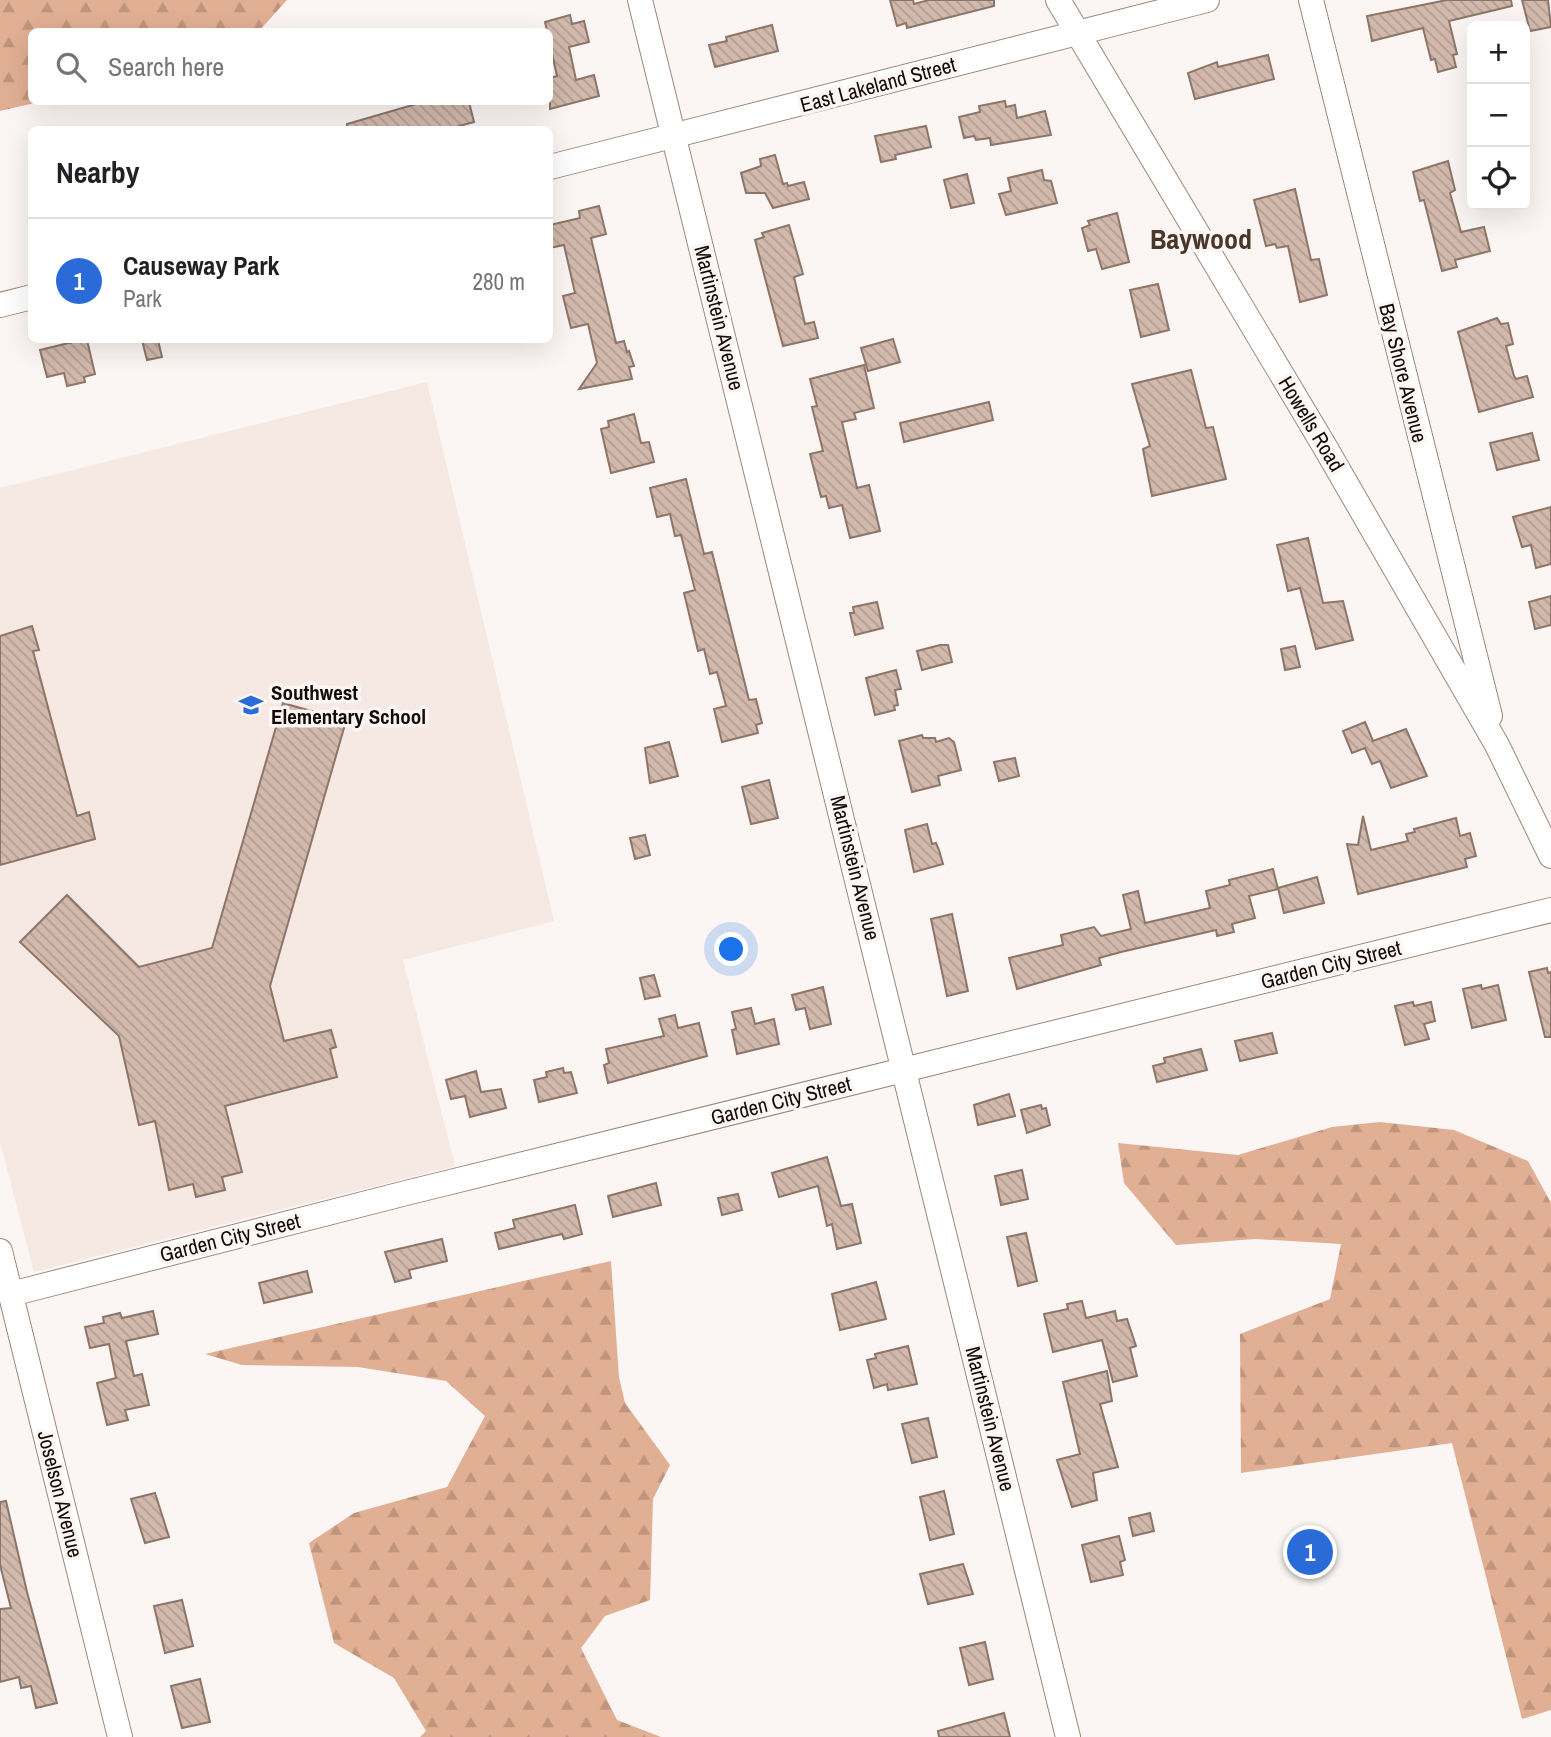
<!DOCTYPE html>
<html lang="en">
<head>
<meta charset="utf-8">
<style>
  :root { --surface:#fff; --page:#f6f6f6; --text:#202124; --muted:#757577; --line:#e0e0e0; --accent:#2b6bd8 }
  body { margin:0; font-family:"Archivo Narrow",sans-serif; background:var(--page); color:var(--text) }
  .controls { position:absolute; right:21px; top:21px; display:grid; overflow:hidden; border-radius:10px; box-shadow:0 7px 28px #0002 }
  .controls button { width:63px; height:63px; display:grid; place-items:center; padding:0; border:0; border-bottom:2px solid var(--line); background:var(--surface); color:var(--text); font:35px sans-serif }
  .you { position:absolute; left:732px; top:950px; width:24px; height:24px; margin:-18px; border:5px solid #fff; border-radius:50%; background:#1a73e8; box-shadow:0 0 0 10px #1a73e833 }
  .badge { display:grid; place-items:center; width:46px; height:46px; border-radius:50%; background:var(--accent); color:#fff; font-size:23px; font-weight:700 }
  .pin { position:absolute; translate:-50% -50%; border:4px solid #fff; box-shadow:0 2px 7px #0006 }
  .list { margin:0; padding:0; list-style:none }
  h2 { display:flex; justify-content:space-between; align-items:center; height:91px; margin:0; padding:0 28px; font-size:30px }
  h2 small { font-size:23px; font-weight:400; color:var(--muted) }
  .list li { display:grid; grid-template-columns:46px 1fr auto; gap:21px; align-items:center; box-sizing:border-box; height:126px; padding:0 28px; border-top:2px solid var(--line) }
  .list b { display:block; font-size:26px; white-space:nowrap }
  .list p { margin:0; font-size:23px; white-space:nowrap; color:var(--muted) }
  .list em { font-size:23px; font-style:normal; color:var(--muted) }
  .icon { flex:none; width:38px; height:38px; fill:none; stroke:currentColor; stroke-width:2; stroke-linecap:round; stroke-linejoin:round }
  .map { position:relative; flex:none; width:1551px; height:1737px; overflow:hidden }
  .search { position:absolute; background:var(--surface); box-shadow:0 7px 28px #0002; left:28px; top:28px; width:525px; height:77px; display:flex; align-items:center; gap:18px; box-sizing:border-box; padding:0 24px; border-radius:10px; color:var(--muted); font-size:26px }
  .panel { position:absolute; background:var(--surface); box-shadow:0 7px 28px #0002; left:28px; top:126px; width:525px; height:217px; border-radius:10px }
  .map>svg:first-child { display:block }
  .built { fill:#f6e8e2 }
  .forest { fill:url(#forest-firs) }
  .building { fill:url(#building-back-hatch); stroke:#8d7569; stroke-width:2 }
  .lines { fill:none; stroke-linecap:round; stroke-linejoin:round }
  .minor-casing { stroke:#9d8679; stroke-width:26 }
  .minor { stroke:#fff; stroke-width:24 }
  .labels { text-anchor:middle; stroke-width:7; stroke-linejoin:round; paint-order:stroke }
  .street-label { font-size:21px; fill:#130b07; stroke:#fbf6f3 }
  .poi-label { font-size:21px; font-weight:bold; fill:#130b07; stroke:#fbf6f3; text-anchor:start }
  .district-label { font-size:28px; font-weight:bold; fill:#4a362a; stroke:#fbf6f3 }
</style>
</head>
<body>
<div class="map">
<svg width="1551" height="1737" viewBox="0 0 1551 1737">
  <defs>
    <pattern id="forest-firs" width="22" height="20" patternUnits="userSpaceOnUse" patternTransform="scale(1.75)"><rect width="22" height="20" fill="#e1af93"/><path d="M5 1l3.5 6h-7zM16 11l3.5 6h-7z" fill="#c0957d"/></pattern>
    <pattern id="building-back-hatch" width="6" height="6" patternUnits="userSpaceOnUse" patternTransform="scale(1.75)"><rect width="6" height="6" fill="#d2b9ab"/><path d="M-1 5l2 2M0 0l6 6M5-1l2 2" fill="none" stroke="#b39e92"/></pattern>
  </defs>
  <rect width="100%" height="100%" fill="#fbf6f3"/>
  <polygon class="built" points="427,382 554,921 403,960 455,1166 34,1272 0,1142 0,488"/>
  <g class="forest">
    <polygon points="0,0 287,0 259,31 32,32 32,102 39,102 0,111"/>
    <polygon points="1380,1122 1454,1130 1528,1161 1551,1203 1551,1710 1522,1719 1452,1443 1241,1473 1240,1334 1330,1299 1341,1244 1255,1239 1176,1245 1124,1183 1118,1143 1238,1155 1332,1127"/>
    <polygon points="611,1261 619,1377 625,1403 670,1465 653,1499 650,1600 605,1616 581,1648 617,1720 661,1737 420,1737 426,1731 394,1678 334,1643 309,1543 354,1513 447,1487 485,1416 446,1381 358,1367 242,1365 205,1354"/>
  </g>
  <g class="building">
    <polygon points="890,0 913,0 914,4 929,0 994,0 994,6 907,28 906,23 897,26"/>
    <polygon points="1447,0 1511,0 1512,6 1449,21 1457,54 1453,55 1456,67 1438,72 1435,59 1431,60 1423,28 1372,41 1367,16"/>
    <polygon points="1522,0 1548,0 1551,27 1530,31"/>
    <polygon points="570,15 572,24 584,21 589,42 569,47 576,80 594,75 599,96 550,109 550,78 557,76 545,22"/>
    <polygon points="772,25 778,51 715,67 709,45 727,41 726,37"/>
    <polygon points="1268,55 1274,79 1195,99 1188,73 1217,62 1218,67"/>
    <polygon points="1005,101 1006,107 1015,105 1017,118 1045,111 1051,135 991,145 990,138 976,140 974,136 964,138 959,117 980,112 979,106"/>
    <polygon points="423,102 469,102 474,122 445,130 347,130 347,124"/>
    <polygon points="926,126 931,147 895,155 896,159 881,162 875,136"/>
    <polygon points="775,155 783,184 787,183 788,186 804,182 809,199 773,208 765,193 746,193 741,173 761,166 760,159"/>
    <polygon points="1448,161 1455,190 1450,193 1461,232 1484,227 1490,251 1455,260 1457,267 1442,271 1424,200 1420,201 1413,172"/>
    <polygon points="1042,170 1044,180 1051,181 1057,203 1006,215 999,194 1011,191 1008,178"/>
    <polygon points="967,174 974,203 951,208 944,180"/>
    <polygon points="1295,189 1311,260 1319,259 1327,295 1300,302 1288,246 1277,248 1275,244 1266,246 1254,200"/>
    <polygon points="599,206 606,234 591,238 616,343 624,341 627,352 629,351 634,366 629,367 632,379 579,389 597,363 588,324 571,328 563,296 575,293 564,245 550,248 550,225 580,218 579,211"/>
    <polygon points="1117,213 1129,262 1102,269 1096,249 1088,251 1082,228 1090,225 1088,221"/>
    <polygon points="789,225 803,274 794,277 805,324 814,322 818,338 783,346 755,240 764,237 762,233"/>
    <polygon points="1158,284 1169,330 1141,337 1130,290"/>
    <polygon points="1497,318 1501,324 1508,323 1513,344 1506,346 1514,376 1516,379 1527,376 1533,397 1479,412 1458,332"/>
    <polygon points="893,339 900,362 868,371 861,348"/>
    <polygon points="81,340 87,340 95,374 84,377 85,382 67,386 64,373 47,377 40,350"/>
    <polygon points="142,340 158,340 162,357 147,360"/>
    <polygon points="864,365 874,408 854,413 856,419 842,422 857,488 869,485 880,531 850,538 842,505 829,508 826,496 821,497 810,454 823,451 812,407 817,406 810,379"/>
    <polygon points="1191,370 1206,428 1213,427 1226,479 1152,496 1143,449 1150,446 1132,384"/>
    <polygon points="989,402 993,420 904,442 900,423"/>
    <polygon points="634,414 641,443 649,442 654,462 611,473 601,429 609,427 608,421"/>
    <polygon points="1532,433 1539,460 1497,470 1490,443"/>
    <polygon points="686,479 704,554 712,552 749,700 756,699 762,723 756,725 758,733 722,742 714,709 726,706 717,672 710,674 704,649 698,651 684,593 695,590 681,535 675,536 670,514 657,517 650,488"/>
    <polygon points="1551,507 1551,564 1536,568 1531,545 1522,547 1513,517"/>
    <polygon points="1308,538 1323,603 1343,601 1353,640 1316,649 1300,588 1288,591 1277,545"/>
    <polygon points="1551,596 1551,625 1535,629 1529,602"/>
    <polygon points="877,602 883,628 855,635 850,613 854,613 853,607"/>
    <polygon points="32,626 39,650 33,651 77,816 89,812 95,839 0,865 0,636"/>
    <polygon points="940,645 948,645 952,662 922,670 917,651"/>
    <polygon points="1295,646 1300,667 1285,670 1281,649"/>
    <polygon points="896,670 901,689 895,690 898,705 894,706 895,710 875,715 866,678"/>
    <polygon points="283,703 346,721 270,986 284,1041 331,1030 336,1047 330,1049 337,1077 225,1106 242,1172 222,1177 225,1190 196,1197 193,1184 169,1190 155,1121 139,1125 119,1036 20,942 67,895 139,967 212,948"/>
    <polygon points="1365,722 1373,741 1406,729 1427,776 1391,788 1380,761 1372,764 1365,748 1352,753 1343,731"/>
    <polygon points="922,735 923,738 935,738 936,742 949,738 954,742 961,770 938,776 940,785 912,792 899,741"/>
    <polygon points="669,742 678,776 650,783 645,748"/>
    <polygon points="1015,758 1019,776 999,781 994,762"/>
    <polygon points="769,780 778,818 751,824 742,787"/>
    <polygon points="1363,816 1371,850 1408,841 1406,834 1415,832 1414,829 1456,818 1460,836 1470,833 1476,856 1465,859 1467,867 1358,894 1347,844 1358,845"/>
    <polygon points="927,824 932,844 936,843 939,850 943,864 914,872 905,830"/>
    <polygon points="645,835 650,855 635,859 630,838"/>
    <polygon points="1273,869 1278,889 1249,896 1255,918 1232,924 1234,932 1217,936 1216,930 1121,952 1099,958 1101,965 1017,989 1009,958 1063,945 1061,935 1094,927 1101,936 1131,929 1123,895 1138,891 1145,923 1210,908 1206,891 1230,885 1229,880"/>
    <polygon points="1317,877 1324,903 1284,913 1278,888"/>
    <polygon points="952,914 968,991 947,996 931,919"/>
    <polygon points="1547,968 1548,973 1551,972 1551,1037 1545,1037 1529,972"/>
    <polygon points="654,975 660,996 645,999 640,978"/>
    <polygon points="1481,985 1482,989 1498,985 1506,1020 1472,1028 1463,989"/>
    <polygon points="823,987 831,1024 810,1029 805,1008 796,1010 792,995"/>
    <polygon points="1413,1002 1414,1006 1431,1002 1435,1021 1424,1024 1429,1039 1405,1045 1395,1006"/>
    <polygon points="751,1008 755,1024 774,1019 779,1044 737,1054 732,1030 736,1029 732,1012"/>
    <polygon points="675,1015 678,1028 699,1023 707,1056 608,1083 604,1065 609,1063 606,1049 664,1036 659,1019"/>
    <polygon points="1272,1033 1277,1053 1240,1061 1235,1041"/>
    <polygon points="1201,1049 1207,1070 1157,1082 1153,1066 1165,1063 1164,1058"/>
    <polygon points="563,1068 564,1073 571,1072 577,1093 539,1102 534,1080 547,1077 546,1072"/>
    <polygon points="476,1071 481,1092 501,1089 506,1108 470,1117 465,1096 451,1099 446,1080"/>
    <polygon points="1009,1094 1015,1116 978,1125 974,1105"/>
    <polygon points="1041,1105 1042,1109 1046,1108 1050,1125 1027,1133 1021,1110"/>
    <polygon points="827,1157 841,1206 852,1204 861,1243 837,1249 832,1224 827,1226 818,1186 779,1197 772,1173"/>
    <polygon points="1022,1170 1028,1199 1001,1205 995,1176"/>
    <polygon points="656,1183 661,1205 613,1217 608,1196"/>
    <polygon points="738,1194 742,1210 722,1215 718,1198"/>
    <polygon points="575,1205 582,1234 564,1239 562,1234 499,1249 495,1233 515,1228 513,1220"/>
    <polygon points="1026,1233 1037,1281 1018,1286 1007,1237"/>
    <polygon points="442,1239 447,1261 409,1270 411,1278 395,1282 385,1252"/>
    <polygon points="307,1271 312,1292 264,1303 259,1283"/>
    <polygon points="876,1282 886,1319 840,1330 832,1294"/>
    <polygon points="1082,1301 1086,1318 1115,1311 1117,1321 1127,1319 1136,1346 1130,1348 1137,1376 1113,1382 1102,1340 1053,1352 1044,1314 1068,1309 1067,1304"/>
    <polygon points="153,1311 158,1334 126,1341 134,1376 142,1374 149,1405 125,1410 128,1420 107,1425 97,1383 116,1378 109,1344 90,1348 85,1327 104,1323 103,1317 120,1313 122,1318"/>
    <polygon points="908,1346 917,1384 888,1390 887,1384 874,1388 867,1360 876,1358 875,1354"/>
    <polygon points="1107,1371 1112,1401 1100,1404 1118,1467 1093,1473 1097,1500 1072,1507 1057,1460 1080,1454 1063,1382"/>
    <polygon points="928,1418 937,1457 912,1463 902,1424"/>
    <polygon points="944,1491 954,1534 930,1540 920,1497"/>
    <polygon points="155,1493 169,1537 145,1543 131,1499"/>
    <polygon points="6,1501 27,1592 57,1703 36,1708 31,1686 21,1688 19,1677 0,1682 0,1609 11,1608 0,1565 0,1502"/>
    <polygon points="1150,1513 1154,1531 1133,1536 1129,1518"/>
    <polygon points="1119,1536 1125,1560 1120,1562 1123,1575 1091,1582 1082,1545"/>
    <polygon points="963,1564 973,1594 928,1604 920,1574"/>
    <polygon points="182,1600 193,1646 165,1653 154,1606"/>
    <polygon points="985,1642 993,1679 969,1685 960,1648"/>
    <polygon points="200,1679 210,1722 182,1728 171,1686"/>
    <polygon points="1004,1713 1010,1737 939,1737 938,1731"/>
  </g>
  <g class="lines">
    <g class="minor-casing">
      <g id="minor">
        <polyline points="640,0 1068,1737"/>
        <polyline points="1058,0 1325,447 1497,745 1551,856"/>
        <polyline points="1311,0 1490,716"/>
        <polyline points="550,167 1207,0"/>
        <polyline points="0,305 32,297"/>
        <polyline points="0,1251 120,1737"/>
        <polyline points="11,1294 410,1192 1551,910"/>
      </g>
    </g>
    <use href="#minor" class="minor"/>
  </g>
  <defs>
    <g id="school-bare" transform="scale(1.89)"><path d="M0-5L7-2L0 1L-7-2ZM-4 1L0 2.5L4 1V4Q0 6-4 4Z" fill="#2b6bd8" stroke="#fbf6f3" stroke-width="2.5" paint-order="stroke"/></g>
  </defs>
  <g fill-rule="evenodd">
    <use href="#school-bare" x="251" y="705"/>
  </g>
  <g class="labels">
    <g class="street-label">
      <text transform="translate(878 85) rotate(-15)" y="7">East Lakeland Street</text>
      <text transform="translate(719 318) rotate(76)" y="7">Martinstein Avenue</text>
      <text transform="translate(1403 373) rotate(76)" y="7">Bay Shore Avenue</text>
      <text transform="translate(1311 424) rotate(59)" y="7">Howells Road</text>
      <text transform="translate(855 868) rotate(76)" y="7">Martinstein Avenue</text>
      <text transform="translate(1331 965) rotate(-14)" y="7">Garden City Street</text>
      <text transform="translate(781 1101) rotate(-14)" y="7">Garden City Street</text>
      <text transform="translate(230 1238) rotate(-14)" y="7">Garden City Street</text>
      <text transform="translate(990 1419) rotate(76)" y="7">Martinstein Avenue</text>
      <text transform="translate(60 1494) rotate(76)" y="7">Joselson Avenue</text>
    </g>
    <g class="poi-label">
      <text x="271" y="700">Southwest<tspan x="271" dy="24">Elementary School</tspan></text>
    </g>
    <g class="district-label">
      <text x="1201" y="249">Baywood</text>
    </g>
  </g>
</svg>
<div class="controls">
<button>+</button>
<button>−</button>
<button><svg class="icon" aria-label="locate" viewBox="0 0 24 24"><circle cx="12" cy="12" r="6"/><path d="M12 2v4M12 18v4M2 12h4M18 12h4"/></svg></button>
</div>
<div class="you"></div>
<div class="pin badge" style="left:1310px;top:1552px">1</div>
<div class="search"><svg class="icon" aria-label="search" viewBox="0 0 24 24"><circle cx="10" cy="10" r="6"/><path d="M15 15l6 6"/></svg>Search here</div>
<section class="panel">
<h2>Nearby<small></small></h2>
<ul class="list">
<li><span class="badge">1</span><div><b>Causeway Park</b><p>Park</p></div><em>280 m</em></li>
</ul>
</section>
</div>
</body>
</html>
